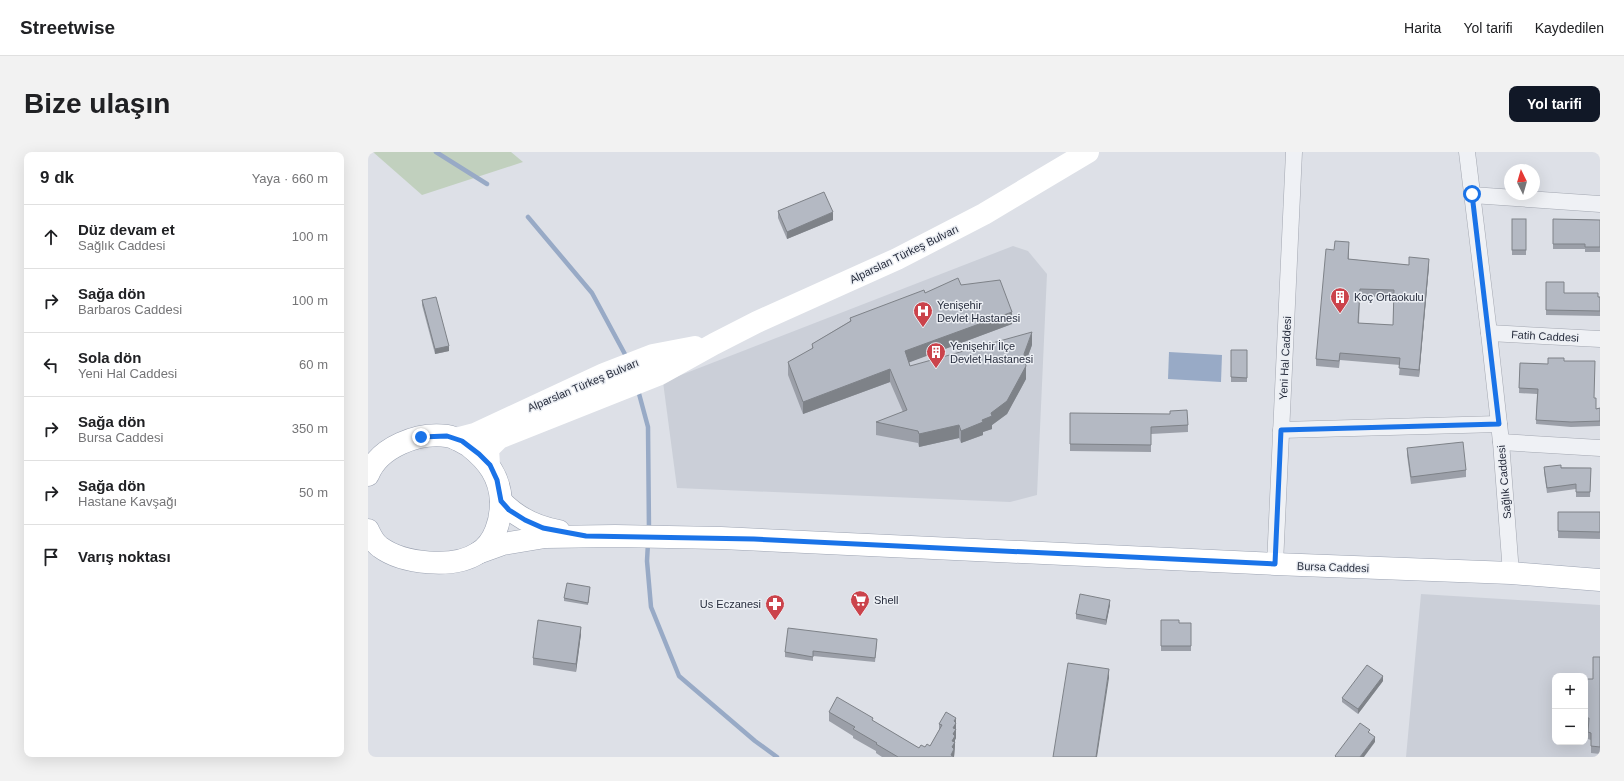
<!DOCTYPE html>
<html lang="tr">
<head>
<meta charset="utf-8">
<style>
  :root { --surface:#fff; --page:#f2f2f2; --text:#202124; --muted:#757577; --line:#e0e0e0; --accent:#111827 }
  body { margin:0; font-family:Arial,sans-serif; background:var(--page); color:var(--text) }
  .controls { position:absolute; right:12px; bottom:12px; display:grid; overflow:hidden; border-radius:8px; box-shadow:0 4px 16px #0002 }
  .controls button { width:36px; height:36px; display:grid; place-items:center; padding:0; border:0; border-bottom:1px solid var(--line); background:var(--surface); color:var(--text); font:20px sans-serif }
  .compass { position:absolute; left:1136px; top:12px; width:36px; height:36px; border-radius:50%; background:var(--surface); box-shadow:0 4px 16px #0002; rotate:355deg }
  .stop { position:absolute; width:12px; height:12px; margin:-9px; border:3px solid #1a73e8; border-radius:50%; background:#fff }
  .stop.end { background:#1a73e8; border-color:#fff; box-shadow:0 1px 4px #0008 }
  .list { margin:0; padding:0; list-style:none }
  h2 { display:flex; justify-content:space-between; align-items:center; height:52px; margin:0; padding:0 16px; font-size:17px }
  h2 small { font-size:13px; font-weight:400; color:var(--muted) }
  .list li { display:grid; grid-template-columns:26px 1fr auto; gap:12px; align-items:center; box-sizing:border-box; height:64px; padding:0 16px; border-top:1px solid var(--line) }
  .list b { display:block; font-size:15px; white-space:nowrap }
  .list p { margin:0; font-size:13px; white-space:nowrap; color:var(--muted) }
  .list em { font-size:13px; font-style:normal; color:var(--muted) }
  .icon { flex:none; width:22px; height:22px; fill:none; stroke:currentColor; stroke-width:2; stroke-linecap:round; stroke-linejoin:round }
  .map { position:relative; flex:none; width:1232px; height:605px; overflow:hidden; border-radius:8px }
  header { display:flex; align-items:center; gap:24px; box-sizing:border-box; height:56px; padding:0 20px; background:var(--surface); border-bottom:1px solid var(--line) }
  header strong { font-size:19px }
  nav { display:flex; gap:22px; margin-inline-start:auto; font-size:14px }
  .intro { display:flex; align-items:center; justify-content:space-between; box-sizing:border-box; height:96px; padding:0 24px }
  h1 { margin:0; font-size:28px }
  .button { padding:10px 18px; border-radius:8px; background:var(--accent); color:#fff; font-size:14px; font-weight:700 }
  main { display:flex; gap:24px; padding:0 24px }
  aside { flex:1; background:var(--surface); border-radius:8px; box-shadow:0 4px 16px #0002 }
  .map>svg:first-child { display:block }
  .built { fill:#cbcfd8; fill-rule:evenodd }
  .green { fill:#c1d0be }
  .water { fill:#98aac6 }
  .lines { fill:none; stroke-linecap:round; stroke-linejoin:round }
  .stream { stroke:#98aac6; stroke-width:4.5 }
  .street-casing { stroke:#a3a7b1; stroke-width:17 }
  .primary-casing { stroke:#9ca3b2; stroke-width:23 }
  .street { stroke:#eff1f5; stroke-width:16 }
  .secondary { stroke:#fff; stroke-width:22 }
  .primary { stroke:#fff; stroke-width:22 }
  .wall { fill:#9b9fa8; fill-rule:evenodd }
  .shaded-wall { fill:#7e8288 }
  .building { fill:#b4b9c3; stroke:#7e8288; fill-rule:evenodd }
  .route { stroke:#1a73e8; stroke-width:5 }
  .labels { text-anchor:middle; stroke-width:3; stroke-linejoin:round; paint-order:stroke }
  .street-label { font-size:11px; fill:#272d3d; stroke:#eceff4 }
  .poi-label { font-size:11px; fill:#272d3d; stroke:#eceff4; text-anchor:start }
</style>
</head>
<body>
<header>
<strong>Streetwise</strong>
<nav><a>Harita</a><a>Yol tarifi</a><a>Kaydedilen</a></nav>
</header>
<div class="intro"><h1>Bize ulaşın</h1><a class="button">Yol tarifi</a></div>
<main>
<aside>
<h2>9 dk<small>Yaya · 660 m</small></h2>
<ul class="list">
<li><svg class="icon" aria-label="ahead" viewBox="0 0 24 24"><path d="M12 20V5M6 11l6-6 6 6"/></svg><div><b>Düz devam et</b><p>Sağlık Caddesi</p></div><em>100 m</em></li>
<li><svg class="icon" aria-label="right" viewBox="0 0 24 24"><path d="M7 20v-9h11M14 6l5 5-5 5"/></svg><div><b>Sağa dön</b><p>Barbaros Caddesi</p></div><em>100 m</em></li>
<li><svg class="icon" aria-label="left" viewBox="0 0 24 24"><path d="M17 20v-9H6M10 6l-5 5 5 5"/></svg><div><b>Sola dön</b><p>Yeni Hal Caddesi</p></div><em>60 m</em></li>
<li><svg class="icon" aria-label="right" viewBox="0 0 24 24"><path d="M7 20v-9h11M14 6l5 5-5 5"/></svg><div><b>Sağa dön</b><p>Bursa Caddesi</p></div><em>350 m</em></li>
<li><svg class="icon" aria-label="right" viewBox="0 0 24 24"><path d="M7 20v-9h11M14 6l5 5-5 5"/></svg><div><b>Sağa dön</b><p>Hastane Kavşağı</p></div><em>50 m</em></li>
<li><svg class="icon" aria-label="arrive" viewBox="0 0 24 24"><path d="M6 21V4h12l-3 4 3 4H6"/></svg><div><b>Varış noktası</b></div></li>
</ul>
</aside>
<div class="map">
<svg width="1232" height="605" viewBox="0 0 1232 605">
  <rect width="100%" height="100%" fill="#dde0e7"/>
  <g class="built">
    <polygon points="645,94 660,99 679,122 669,343 642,350 309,336 295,230"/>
    <path d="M1053 442 1232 453V605H1038ZM1187 524H1217V590H1187Z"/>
  </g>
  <polygon class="green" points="5,0 143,0 155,10 54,43"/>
  <polygon class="water" points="801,200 854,203 853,230 800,227"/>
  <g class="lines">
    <g class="stream">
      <polyline points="68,0 119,32"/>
      <polyline points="160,65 224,141 259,206"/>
      <polyline points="270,238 280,275 281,379"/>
      <polyline points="280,391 279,409 283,455 311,524 387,589 409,605"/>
    </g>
    <g class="street-casing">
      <g id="street">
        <polyline points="1099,0 1121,181 1133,290 1143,421"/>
        <polyline points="1104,43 1232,52"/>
        <polyline points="1121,181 1232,187"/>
        <polyline points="913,278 1131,272"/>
        <polyline points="1133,290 1232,296"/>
        <polyline points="907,412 926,0"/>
      </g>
    </g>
    <g class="primary-casing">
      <g id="primary">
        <path d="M0 323C11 295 50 280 79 284 87 285 94 290 101 294 120 309 132 325 133 350 133 368 127 391 110 401 86 417 35 412 12 395 6 391 3 384 0 378"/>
        <path d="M133 349C149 366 168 375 191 379"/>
        <polyline points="110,401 135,392 177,385 247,384 353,386 907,412 1143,421 1232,428"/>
      </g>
    </g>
    <use href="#street" class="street"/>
    <g class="secondary">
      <polyline points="88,287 107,282 236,222 285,203 327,195"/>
      <polyline points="121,313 120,297 131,286 292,222 346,192 389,170 529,107 616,62 720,0"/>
    </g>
    <use href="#primary" class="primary"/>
  </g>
  <g class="wall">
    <polygon points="410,59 465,68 419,87 410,66"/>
    <rect x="1144" y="67" width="14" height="36"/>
    <polygon points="1185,67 1232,68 1232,100 1217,100 1217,97 1185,97"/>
    <path d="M981 97V107L1041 113 1061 114 1051 225 1031 223 1032 213 972 208 971 216 948 214V207L966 98ZM992 144 1026 146 1025 173 991 171Z"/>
    <polygon points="1178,130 1196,141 1232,145 1232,164 1178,163"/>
    <polygon points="593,133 644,172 541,210 542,214 664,193 657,212 658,227 639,262 624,273 624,277 615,280 615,283 593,291 591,286 551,295 550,291 508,283 508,270 535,260 522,230 435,262 420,223 420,210 444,197 444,192 482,169 482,166 557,141"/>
    <polygon points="54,148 81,199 67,202 54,153"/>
    <rect x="863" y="198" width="16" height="32"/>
    <polygon points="1196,209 1226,246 1228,257 1232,256 1232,274 1203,275 1168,272 1169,242 1151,241 1152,211 1180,212"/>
    <polygon points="702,261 820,273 820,280 783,282 783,300 702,299"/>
    <polygon points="1039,296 1098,318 1098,325 1043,332 1039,303"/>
    <polygon points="1176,315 1223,316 1222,345 1208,345 1208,337 1179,341 1176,320"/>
    <polygon points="1190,360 1232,360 1232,387 1190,386"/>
    <polygon points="222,437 220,453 196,449 196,446"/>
    <polygon points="742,453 738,473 708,467 708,462"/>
    <polygon points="793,468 811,471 823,471 823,499 793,499"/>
    <polygon points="213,482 208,520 165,513 165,506"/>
    <polygon points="509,491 507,510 445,504 445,509 417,505 417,500"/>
    <polygon points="1232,505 1232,602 1223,601 1223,588 1220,587 1220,573 1218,573 1219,527 1225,527"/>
    <polygon points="1015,529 990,562 974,550 974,546"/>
    <polygon points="461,560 505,569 551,596 557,595 562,594 571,578 571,572 588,570 588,586 587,588 587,594 586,605 514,605 508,601 508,599 485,586 485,584 461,569"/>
  </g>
  <g class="shaded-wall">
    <polygon points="465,60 465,68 419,87 419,80"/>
    <polygon points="1061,107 1061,114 1051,225 1051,218"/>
    <polygon points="644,160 644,172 537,212 537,199"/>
    <polygon points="664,180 664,193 656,215 656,202"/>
    <polygon points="81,194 81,199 67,202 67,197"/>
    <polygon points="658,214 658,227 639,262 624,273 624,277 615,280 615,283 593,291 593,279 614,268 623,261"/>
    <polygon points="522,217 522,230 435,262 435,250"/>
    <polygon points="591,273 591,286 551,295 551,282"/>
    <polygon points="742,448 742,453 738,473 738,468"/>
    <polygon points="213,475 213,482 208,520 208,512"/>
    <polygon points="741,517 741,526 729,605 728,605"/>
    <polygon points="1015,524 1015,529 990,562 990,557"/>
    <polygon points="588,566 588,572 588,571 588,586 587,588 587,594 586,605 583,605 586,569"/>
    <polygon points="1007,585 1007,590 996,605 992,605"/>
  </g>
  <g class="building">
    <polygon points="456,40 465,60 419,80 410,59"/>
    <rect x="1144" y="67" width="14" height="31"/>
    <polygon points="1185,67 1232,68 1232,95 1217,95 1217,92 1185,92"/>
    <path d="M967 89 981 90 980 107 1041 113V105L1061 107 1051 218 1031 216 1032 206 972 201 971 209 948 207 958 97 966 98ZM992 137 1026 138 1025 173 990 171Z"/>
    <polygon points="590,126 593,133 632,128 644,160 537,199 542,214 664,180 656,202 658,214 639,249 623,261 624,264 614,268 615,270 593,279 591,273 551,282 550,279 508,270 539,258 522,217 435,250 420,210 445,196 444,192 483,169 482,166 556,138 557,141"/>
    <polygon points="1178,130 1196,130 1196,141 1230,141 1230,145 1232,145 1232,159 1178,158"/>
    <polygon points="68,145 81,194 67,197 54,148"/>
    <polygon points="863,198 879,198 879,226 863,225"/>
    <polygon points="1180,206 1196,206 1196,209 1227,209 1226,246 1228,246 1228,257 1232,256 1232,269 1203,270 1168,268 1170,237 1151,236 1152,211 1180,212"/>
    <polygon points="819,258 820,273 783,275 783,293 702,292 702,261 802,262 802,259"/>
    <polygon points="1095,290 1098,318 1043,325 1039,296"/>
    <polygon points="1193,313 1193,316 1223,316 1222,340 1208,340 1208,332 1179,336 1176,315"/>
    <polygon points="1190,360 1232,360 1232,380 1190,379"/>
    <polygon points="199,431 222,435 220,451 196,446"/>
    <polygon points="712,442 742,448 738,468 708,462"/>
    <polygon points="170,468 213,475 208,512 165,506"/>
    <polygon points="793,468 811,468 811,471 823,471 823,494 793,494"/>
    <polygon points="420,476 509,487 507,506 445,499 445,505 417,500"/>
    <polygon points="1225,505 1232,505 1232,595 1223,594 1223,581 1220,580 1221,566 1218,566 1219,527 1225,527"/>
    <polygon points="700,511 741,517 728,605 685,605"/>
    <polygon points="999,513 1015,524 990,557 974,546"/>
    <polygon points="469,545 505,566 504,568 551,596 553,593 557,595 559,592 562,594 574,573 571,572 578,560 588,566 586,569 588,571 585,576 588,577 585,582 587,584 584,589 587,590 584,595 586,597 583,603 586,605 530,605 508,592 509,591 485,577 487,575 461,560"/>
    <polygon points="992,571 1002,578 1000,580 1007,585 992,605 968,605 967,604"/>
  </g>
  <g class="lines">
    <polyline class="route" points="53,285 79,284 94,289 111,302 122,313 129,328 133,349 141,358 157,368 175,376 218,384 386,387 907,412 913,278 1131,272 1104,42"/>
  </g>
  <defs>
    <g id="building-pin" transform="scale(1)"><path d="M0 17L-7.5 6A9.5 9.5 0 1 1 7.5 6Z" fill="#cb434b" stroke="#eceff4"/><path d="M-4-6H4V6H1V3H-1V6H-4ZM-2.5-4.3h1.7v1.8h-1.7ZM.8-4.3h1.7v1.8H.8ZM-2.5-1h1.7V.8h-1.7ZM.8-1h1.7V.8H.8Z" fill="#fff"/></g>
    <g id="hospital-pin" transform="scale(1)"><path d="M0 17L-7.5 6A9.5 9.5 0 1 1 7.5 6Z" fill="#cb434b" stroke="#eceff4"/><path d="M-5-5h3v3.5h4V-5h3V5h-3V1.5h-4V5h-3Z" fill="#fff"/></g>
    <g id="supermarket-pin" transform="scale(1)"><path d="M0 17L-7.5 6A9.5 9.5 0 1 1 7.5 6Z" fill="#cb434b" stroke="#eceff4"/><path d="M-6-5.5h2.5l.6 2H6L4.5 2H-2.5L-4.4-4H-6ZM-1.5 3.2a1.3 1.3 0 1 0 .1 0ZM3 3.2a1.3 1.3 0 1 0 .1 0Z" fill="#fff"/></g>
    <g id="pharmacy-pin" transform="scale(1)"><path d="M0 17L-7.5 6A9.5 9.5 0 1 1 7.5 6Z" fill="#cb434b" stroke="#eceff4"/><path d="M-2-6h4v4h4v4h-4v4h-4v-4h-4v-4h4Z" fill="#fff"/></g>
  </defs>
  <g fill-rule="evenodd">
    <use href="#building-pin" x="972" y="145"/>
    <use href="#hospital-pin" x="555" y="159"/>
    <use href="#building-pin" x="568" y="200"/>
    <use href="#supermarket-pin" x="492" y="448"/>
    <use href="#pharmacy-pin" x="407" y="452"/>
  </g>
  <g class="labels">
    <g class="street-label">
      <text transform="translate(536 102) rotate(-26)" y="4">Alparslan Türkeş Bulvarı</text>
      <text transform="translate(1177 184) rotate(3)" y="4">Fatih Caddesi</text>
      <text transform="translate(917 206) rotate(-87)" y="4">Yeni Hal Caddesi</text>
      <text transform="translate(215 233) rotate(-23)" y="4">Alparslan Türkeş Bulvarı</text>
      <text transform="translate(1136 330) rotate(-95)" y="4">Sağlık Caddesi</text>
      <text transform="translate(965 415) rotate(2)" y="4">Bursa Caddesi</text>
    </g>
    <g class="poi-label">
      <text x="986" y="149">Koç Ortaokulu</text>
      <text x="569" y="157">Yenişehir<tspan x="569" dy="13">Devlet Hastanesi</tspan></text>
      <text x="582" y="198">Yenişehir İlçe<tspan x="582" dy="13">Devlet Hastanesi</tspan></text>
      <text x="506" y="452">Shell</text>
      <text x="393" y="456" text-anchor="end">Us Eczanesi</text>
    </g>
  </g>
</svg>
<div class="controls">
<button>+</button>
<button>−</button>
</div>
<svg class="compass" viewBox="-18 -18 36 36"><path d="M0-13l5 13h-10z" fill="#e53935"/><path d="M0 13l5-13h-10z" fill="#757577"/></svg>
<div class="stop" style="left:1104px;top:42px"></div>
<div class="stop end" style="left:53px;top:285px"></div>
</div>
</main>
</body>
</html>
